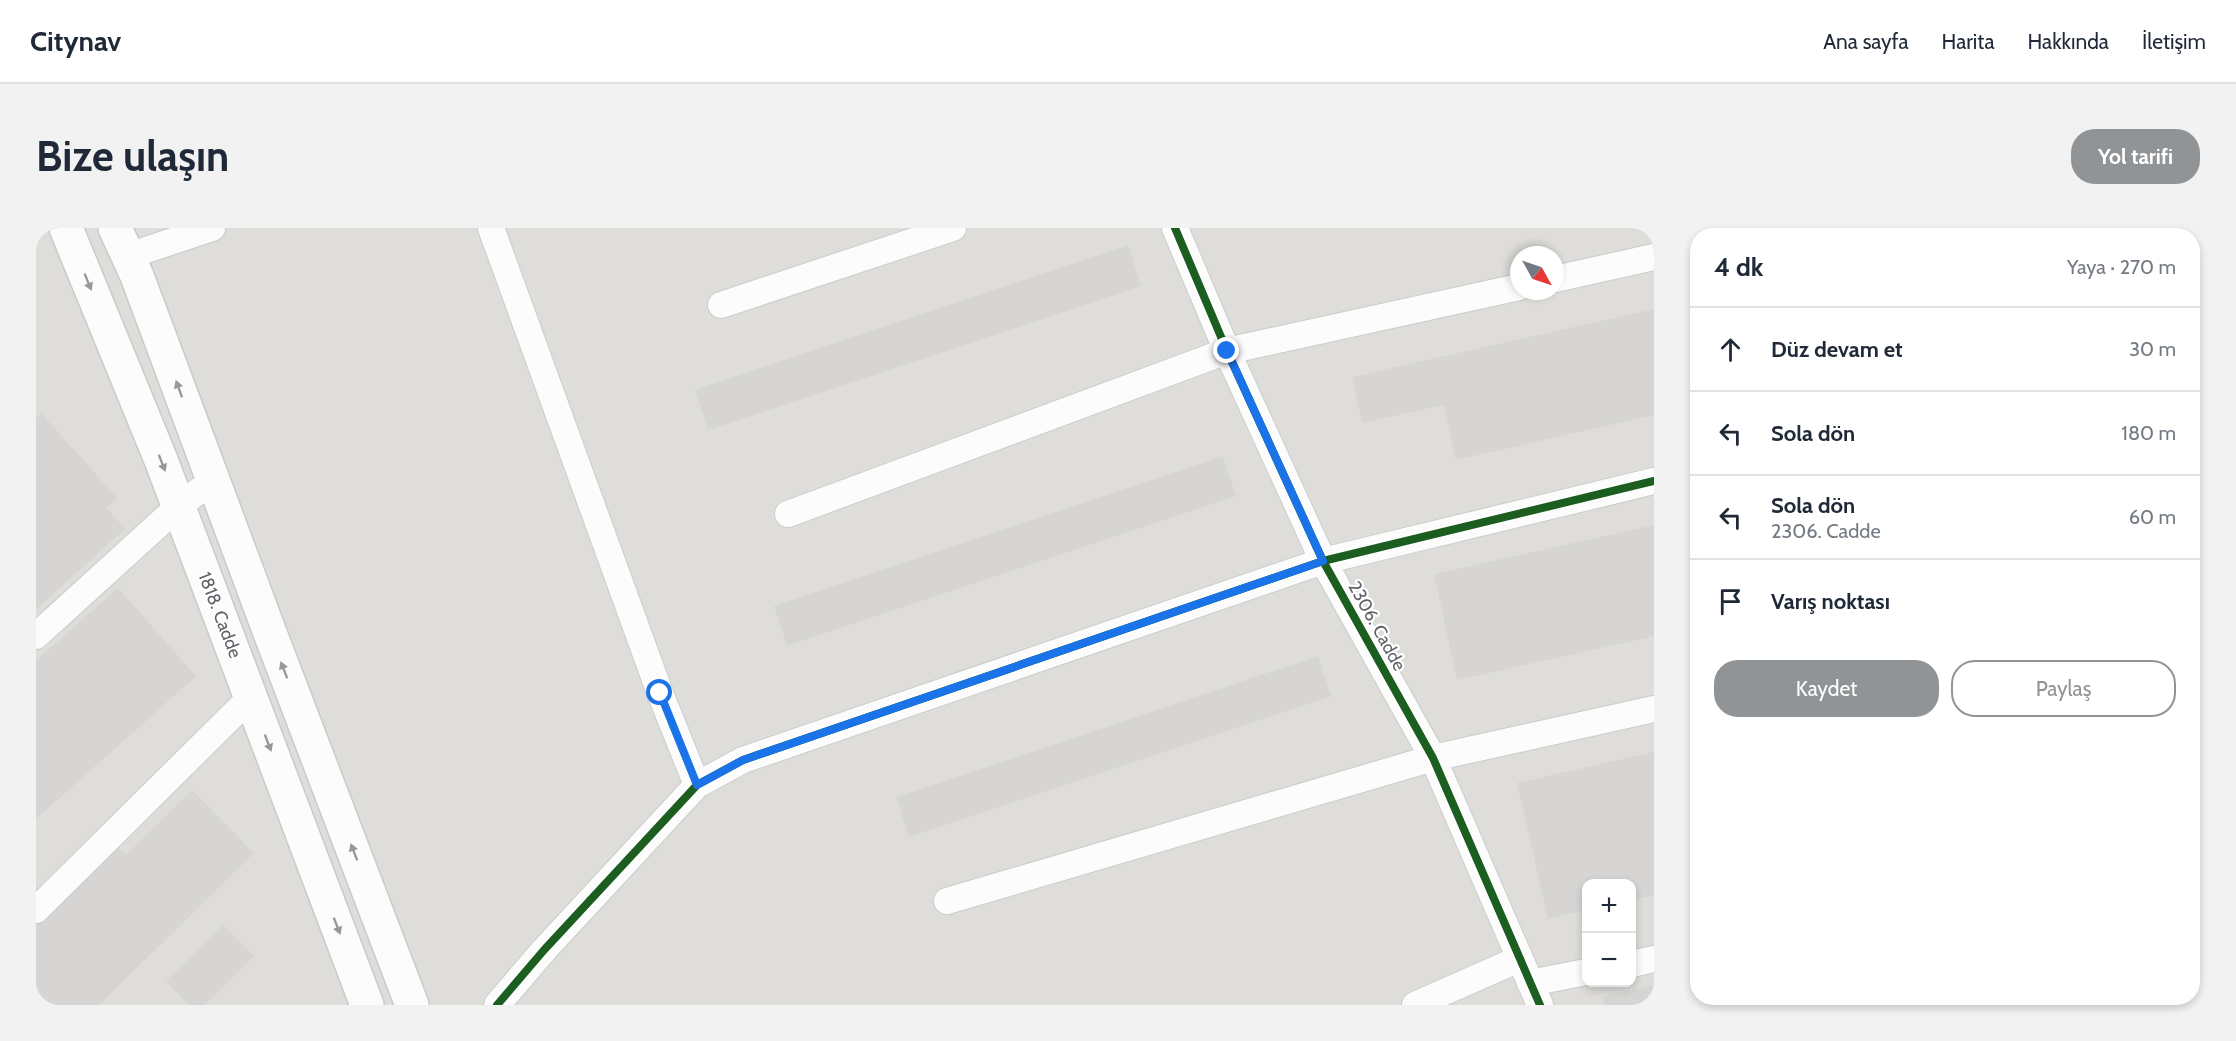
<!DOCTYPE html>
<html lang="tr">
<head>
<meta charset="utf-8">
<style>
  :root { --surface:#fff; --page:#f2f2f3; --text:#1f2937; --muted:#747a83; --line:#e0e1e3; --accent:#919496 }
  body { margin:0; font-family:Cabin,sans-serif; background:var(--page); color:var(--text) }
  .controls { position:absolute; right:18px; bottom:18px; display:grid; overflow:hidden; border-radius:12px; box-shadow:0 3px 9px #0003 }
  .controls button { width:54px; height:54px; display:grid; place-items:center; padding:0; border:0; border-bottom:2px solid var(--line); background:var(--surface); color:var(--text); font:30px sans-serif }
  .compass { position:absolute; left:1474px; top:18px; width:54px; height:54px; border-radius:50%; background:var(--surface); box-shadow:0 3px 9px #0003; rotate:130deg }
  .stop { position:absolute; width:18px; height:18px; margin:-14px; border:4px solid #1a73e8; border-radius:50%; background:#fff }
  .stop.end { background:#1a73e8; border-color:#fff; box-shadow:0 2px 6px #0008 }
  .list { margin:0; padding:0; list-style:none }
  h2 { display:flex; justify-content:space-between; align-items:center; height:78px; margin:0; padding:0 24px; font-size:26px }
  h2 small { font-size:20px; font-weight:400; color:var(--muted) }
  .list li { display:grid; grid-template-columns:39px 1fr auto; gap:18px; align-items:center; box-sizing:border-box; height:84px; padding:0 24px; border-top:2px solid var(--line) }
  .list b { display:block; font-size:22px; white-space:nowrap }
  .list p { margin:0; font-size:20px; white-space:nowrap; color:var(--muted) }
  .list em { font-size:20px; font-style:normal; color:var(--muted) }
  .actions { display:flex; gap:12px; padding:18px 24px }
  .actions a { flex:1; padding:14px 0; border:2px solid var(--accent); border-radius:24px; text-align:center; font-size:21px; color:var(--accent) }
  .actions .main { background:var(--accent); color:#fff }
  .icon { flex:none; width:33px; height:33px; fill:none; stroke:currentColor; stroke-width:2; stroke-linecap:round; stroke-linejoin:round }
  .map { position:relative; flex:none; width:1618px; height:777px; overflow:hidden; border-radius:24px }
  header { display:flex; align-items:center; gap:36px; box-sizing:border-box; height:84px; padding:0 30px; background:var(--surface); border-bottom:2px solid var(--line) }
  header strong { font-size:28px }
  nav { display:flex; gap:33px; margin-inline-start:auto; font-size:21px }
  .intro { display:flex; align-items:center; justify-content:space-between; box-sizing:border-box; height:144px; padding:0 36px }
  h1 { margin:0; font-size:42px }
  .button { padding:15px 27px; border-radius:24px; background:var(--accent); color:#fff; font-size:21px; font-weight:700 }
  main { display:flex; gap:36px; padding:0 36px }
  aside { flex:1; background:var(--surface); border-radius:24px; box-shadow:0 3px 9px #0003 }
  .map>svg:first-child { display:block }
  .industrial { fill:#dfddda; fill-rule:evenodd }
  .building { fill:#d6d5d3 }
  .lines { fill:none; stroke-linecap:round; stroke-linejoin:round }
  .street-casing { stroke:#cbcccc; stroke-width:28 }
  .secondary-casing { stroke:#cacacb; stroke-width:36 }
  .street { stroke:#fdfcfc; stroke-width:26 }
  .secondary { stroke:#fdfcfc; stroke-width:33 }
  .cycleway-casing { stroke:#fff; stroke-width:11 }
  .cycleway { stroke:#1b5e20; stroke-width:8 }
  .oneway { fill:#96999c }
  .route { stroke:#1a73e8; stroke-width:8 }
  .labels { text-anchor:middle; stroke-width:4.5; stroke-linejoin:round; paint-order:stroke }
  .street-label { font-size:18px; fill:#5f6368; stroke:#fff }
</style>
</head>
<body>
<header>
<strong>Citynav</strong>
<nav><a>Ana sayfa</a><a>Harita</a><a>Hakkında</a><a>İletişim</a></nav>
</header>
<div class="intro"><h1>Bize ulaşın</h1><a class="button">Yol tarifi</a></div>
<main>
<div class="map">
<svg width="1618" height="777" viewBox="0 0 1618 777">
  <rect width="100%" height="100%" fill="#efeeea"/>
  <path class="industrial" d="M0 0H1618V777H0ZM1483 27H1519V63H1483ZM1550 656H1596V754H1550Z"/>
  <g class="building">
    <polygon points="1092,17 1105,58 672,202 659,162"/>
    <polygon points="1618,81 1618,187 1420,232 1408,177 1326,195 1316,149"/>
    <polygon points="5,185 81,270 70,279 89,301 0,381 0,190"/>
    <polygon points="1187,228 1200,268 751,418 738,378"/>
    <polygon points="1618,297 1618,408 1421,452 1398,346"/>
    <polygon points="82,360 160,448 0,591 0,433"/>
    <polygon points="1282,428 1295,468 873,609 860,569"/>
    <polygon points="1618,524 1618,667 1596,672 1596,656 1550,656 1550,682 1512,691 1481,555"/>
    <polygon points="156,562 218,625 63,777 0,777 0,690 78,614 90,627"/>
    <polygon points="187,697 218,728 169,777 153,777 130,753"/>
    <polygon points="1618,757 1618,777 1568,777 1567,769"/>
  </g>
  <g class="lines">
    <g class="street-casing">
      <g id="street">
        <polyline points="455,0 624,465 661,557"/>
        <polyline points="1139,0 1191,123 1287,333 1397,530 1504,777"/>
        <polyline points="92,28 176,0"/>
        <polyline points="1519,51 1618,29"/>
        <polyline points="685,77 917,0"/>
        <polyline points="752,286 1191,123 1483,59"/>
        <polyline points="0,408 143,278 177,252"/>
        <polyline points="911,673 1397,530 1618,481"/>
        <polyline points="0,682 215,469"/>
        <polyline points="1596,736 1618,731"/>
        <polyline points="1494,755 1550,744"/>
        <polyline points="461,777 508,722 661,557 707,532 1287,333 1618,253"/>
        <polyline points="1379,777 1483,731"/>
      </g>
    </g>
    <g class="secondary-casing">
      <g id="secondary">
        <polyline points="30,0 125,232 331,777"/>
        <polyline points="79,0 101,48 234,405 376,777"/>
      </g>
    </g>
    <use href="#street" class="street"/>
    <use href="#secondary" class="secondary"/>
    <g class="cycleway-casing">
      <g id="cycleway">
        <polyline points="1139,0 1191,123 1287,333 1397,530 1504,777"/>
        <polyline points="461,777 508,722 661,557 707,532 1287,333 1618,253"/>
      </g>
    </g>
    <use href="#cycleway" class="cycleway"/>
  </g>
  <defs><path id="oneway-solid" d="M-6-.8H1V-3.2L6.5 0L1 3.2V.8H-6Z" transform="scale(1.5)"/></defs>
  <g class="oneway">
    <use href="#oneway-solid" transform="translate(52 54) rotate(68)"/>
    <use href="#oneway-solid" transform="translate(143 161) rotate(-110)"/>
    <use href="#oneway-solid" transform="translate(126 235) rotate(69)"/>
    <use href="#oneway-solid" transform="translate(248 442) rotate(-111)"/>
    <use href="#oneway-solid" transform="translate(232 515) rotate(69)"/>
    <use href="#oneway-solid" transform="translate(318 624) rotate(-111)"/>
    <use href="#oneway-solid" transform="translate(301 698) rotate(69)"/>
  </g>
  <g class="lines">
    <polyline class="route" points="624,465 661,557 707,532 1287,333 1191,123"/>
  </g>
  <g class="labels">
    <g class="street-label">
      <text transform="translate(184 387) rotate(69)" y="6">1818. Cadde</text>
      <text transform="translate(1341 398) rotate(61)" y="6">2306. Cadde</text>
    </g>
  </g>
</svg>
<div class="controls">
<button>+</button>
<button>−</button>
</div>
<svg class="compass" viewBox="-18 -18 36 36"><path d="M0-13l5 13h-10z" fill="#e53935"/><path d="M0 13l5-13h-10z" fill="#747a83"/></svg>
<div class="stop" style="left:624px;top:465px"></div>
<div class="stop end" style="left:1191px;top:123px"></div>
</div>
<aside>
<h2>4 dk<small>Yaya · 270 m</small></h2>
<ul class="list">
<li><svg class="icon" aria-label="ahead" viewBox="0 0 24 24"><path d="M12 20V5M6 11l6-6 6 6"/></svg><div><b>Düz devam et</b></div><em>30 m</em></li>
<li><svg class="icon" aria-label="left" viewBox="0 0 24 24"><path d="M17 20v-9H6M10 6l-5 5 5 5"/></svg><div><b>Sola dön</b></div><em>180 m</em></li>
<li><svg class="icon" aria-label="left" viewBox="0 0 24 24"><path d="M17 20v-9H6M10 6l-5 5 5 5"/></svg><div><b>Sola dön</b><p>2306. Cadde</p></div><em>60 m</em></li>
<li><svg class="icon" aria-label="arrive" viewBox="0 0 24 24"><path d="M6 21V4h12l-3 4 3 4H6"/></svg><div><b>Varış noktası</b></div></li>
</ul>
<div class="actions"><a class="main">Kaydet</a><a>Paylaş</a></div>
</aside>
</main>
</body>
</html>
